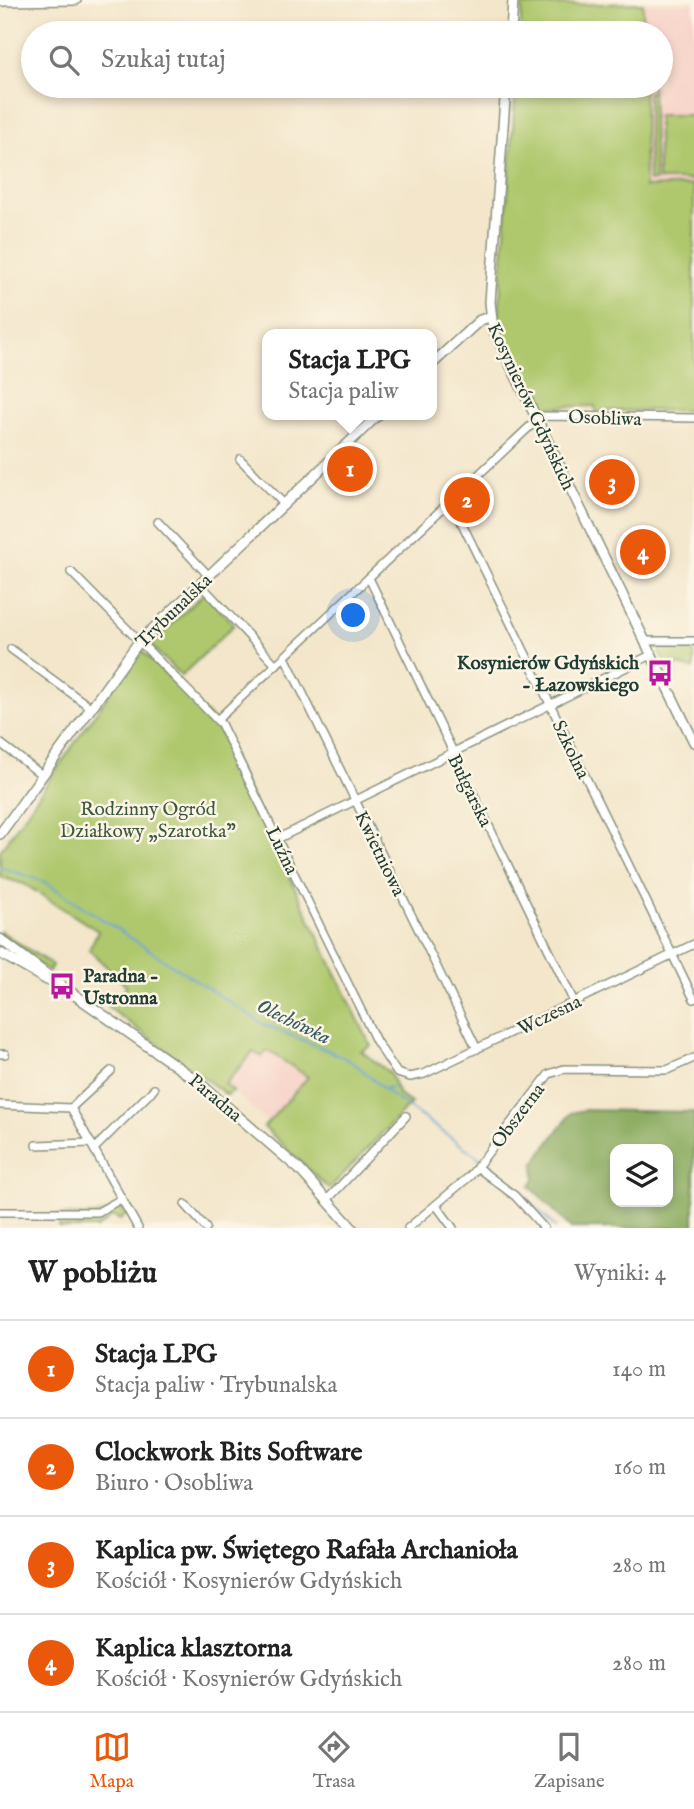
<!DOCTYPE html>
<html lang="pl">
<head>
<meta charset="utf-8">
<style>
  :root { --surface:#fff; --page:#f2f2f2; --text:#222; --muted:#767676; --line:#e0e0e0; --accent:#ea580c }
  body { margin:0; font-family:"IM FELL English",serif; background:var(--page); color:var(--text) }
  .controls { position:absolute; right:21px; bottom:21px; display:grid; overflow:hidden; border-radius:14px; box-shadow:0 4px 10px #0003 }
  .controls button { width:63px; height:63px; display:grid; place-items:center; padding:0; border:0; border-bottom:2px solid var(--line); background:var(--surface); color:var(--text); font:35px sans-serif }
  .you { position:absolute; left:354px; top:616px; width:24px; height:24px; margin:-18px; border:5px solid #fff; border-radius:50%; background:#1a73e8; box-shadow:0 0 0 10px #1a73e833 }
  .badge { display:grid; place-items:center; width:46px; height:46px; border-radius:50%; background:var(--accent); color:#fff; font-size:23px; font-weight:700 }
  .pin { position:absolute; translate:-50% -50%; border:4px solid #fff; box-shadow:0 2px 7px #0006 }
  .popup { position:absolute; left:262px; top:329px; width:175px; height:91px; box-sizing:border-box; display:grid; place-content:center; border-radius:14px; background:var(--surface); filter:drop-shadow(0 2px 5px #0005); font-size:23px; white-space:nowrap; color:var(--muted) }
  .popup b { font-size:26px; color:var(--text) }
  .popup::after { content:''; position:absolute; left:50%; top:100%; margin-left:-14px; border:14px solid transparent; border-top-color:var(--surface) }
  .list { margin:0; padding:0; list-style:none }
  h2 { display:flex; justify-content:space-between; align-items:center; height:91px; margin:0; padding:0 28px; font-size:30px }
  h2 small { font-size:23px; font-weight:400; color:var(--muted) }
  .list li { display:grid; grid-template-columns:46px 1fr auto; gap:21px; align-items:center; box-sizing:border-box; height:98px; padding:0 28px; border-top:2px solid var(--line) }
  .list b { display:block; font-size:26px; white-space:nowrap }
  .list p { margin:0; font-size:23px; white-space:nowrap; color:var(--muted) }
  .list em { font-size:23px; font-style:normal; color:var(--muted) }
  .icon { flex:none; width:38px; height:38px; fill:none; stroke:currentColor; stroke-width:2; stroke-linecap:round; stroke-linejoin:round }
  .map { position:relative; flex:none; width:694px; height:1228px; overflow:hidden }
  .search { position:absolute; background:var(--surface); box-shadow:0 4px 10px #0003; left:21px; right:21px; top:21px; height:77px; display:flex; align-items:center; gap:18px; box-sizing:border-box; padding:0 24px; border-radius:38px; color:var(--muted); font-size:26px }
  .sheet { height:483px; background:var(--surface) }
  nav { display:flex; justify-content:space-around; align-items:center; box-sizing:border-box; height:98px; border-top:2px solid var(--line); background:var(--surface); font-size:19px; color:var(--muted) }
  nav a { display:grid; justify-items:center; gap:4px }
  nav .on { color:var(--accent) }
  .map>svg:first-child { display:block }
  .built { fill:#f7d1c7 }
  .green { fill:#afc86d; stroke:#678250; stroke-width:2 }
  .forest { fill:#8bac60; stroke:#55744a; stroke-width:2; fill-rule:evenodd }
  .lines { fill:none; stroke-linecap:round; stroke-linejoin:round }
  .stream { stroke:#66a1d6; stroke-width:2 }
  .minor-casing { stroke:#89927f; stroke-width:10 }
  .tertiary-casing { stroke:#89927f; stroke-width:12 }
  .minor { stroke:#fff; stroke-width:7 }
  .tertiary { stroke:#fff; stroke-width:9 }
  .labels { text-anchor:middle; stroke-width:5; stroke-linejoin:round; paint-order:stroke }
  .street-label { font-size:19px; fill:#1f3d34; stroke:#fcf5e5 }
  .poi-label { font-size:19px; font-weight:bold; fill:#1f3d34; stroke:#fcf5e5; text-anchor:end }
  .park-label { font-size:19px; fill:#3c593f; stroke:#fcf5e5 }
  .water-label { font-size:21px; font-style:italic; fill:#345b65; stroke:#fcf5e5 }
</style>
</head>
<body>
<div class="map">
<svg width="694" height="1228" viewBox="0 0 694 1228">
  <rect width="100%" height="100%" fill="#fcf5e5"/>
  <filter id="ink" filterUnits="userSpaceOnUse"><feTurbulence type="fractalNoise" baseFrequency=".0143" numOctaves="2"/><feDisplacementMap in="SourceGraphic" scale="14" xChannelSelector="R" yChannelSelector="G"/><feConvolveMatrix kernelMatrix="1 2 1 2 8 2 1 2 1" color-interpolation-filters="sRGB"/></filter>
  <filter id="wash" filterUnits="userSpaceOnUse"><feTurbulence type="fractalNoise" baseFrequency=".00686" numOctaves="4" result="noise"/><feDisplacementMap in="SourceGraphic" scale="28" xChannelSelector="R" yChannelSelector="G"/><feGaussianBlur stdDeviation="1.57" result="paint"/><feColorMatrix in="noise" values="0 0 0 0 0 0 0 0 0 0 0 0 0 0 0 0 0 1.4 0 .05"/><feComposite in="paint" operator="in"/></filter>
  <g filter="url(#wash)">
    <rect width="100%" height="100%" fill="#f3e6ca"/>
    <g class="built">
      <polygon points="643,3 694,3 694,185 645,187 644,86 661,86 661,33 643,33"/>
      <polygon points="267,1050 309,1077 268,1123 225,1084 253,1052"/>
    </g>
    <g class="green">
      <polygon points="643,3 643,33 520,33 522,6"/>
      <polygon points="516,86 644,86 645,187 694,185 694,410 601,411 597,416 595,406 538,407 498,325"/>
      <polygon points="652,86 655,181 649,181 648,92 652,92"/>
      <rect x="658" y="115" width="36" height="65"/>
      <polygon points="204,593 234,625 181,676 150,645"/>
      <polygon points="663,647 694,647 694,669 678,665 670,669 659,653"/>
      <polygon points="140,649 215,722 371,1046 361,1051 390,1073 399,1095 411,1103 329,1189 264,1127 308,1077 267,1050 262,1057 253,1052 225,1084 233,1091 227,1095 108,1007 127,986 89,950 98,931 24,884 0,877 0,851"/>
      <polygon points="0,931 52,965 49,972 0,935"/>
      <polygon points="116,1207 121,1207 126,1215 120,1220 113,1216 97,1228 59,1228 59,1220 49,1219 49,1215 100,1215"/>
    </g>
    <path class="forest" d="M584 1110 694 1112V1228H571L530 1186 535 1179 534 1165 542 1152 571 1113ZM615 1149H668V1202H615Z"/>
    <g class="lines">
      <g class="stream">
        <polyline points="0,867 45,882 263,1024 339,1055 355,1064 391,1095 481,1159"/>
        <polyline points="385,1088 394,1087"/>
        <polyline points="486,1162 519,1190 556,1228"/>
      </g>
    </g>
  </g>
  <g filter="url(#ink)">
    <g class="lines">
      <g class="minor-casing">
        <g id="minor">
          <polyline points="240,459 284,504"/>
          <polyline points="450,499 694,999"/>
          <polyline points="158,522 208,575"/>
          <polyline points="71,572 221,724 376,1041 397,1073 410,1077 424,1074 694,944"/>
          <polyline points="369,578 574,1002"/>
          <polyline points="199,583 276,665"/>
          <polyline points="644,641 694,641"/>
          <polyline points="11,649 90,707"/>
          <polyline points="285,657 477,1049"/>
          <polyline points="217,720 541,416 694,418"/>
          <polyline points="0,743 42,775"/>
          <polyline points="277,839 651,655"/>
          <polyline points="0,1054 5,1054"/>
          <polyline points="0,1105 71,1108 138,1228"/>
          <polyline points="71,1108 111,1071"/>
          <polyline points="36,1145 91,1143"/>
          <polyline points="94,1149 154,1089"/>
          <polyline points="478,1168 515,1196 544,1228"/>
          <polyline points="328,1199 406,1116"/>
          <polyline points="185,1204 206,1228"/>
          <polyline points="436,1205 453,1228"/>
          <polyline points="0,1212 98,1212 121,1199"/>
          <polyline points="408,1228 470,1176 549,1074 564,1069 667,1070 694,1058"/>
        </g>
      </g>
      <g class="tertiary-casing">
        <g id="tertiary">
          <polyline points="0,1 76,0"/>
          <polyline points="511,33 513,0"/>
          <polyline points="506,86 490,302 493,329 694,742"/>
          <polyline points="432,364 480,320 490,317"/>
          <polyline points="0,834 138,643 378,415"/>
          <polyline points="0,939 62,986 196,1080 299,1169 352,1228"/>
          <polyline points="0,953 47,980"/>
        </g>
      </g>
      <use href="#minor" class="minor"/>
      <use href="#tertiary" class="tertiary"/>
    </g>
  </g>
  <defs>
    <g id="bus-bare" transform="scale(2.1)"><path d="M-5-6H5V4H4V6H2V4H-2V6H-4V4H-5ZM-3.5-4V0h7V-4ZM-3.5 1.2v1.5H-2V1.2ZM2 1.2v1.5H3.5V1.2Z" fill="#b5179e" stroke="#fcf5e5" stroke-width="2.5" paint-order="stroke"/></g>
  </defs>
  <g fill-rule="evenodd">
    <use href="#bus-bare" x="660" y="673"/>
    <use href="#bus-bare" x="62" y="986"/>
  </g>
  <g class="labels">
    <g class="street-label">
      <text transform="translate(532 406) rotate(65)" y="7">Kosynierów Gdyńskich</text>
      <text transform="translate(605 417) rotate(2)" y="7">Osobliwa</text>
      <text transform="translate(173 610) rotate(-44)" y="7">Trybunalska</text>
      <text transform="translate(572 749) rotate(64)" y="7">Szkolna</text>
      <text transform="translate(471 790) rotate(64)" y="7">Bułgarska</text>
      <text transform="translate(283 850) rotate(64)" y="7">Luźna</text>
      <text transform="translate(381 853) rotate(64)" y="7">Kwietniowa</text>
      <text transform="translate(549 1014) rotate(-26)" y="7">Wczesna</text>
      <text transform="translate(216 1097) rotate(40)" y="7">Paradna</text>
      <text transform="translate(517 1115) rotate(-53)" y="7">Obszerna</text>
    </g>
    <g class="poi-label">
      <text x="639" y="669">Kosynierów Gdyńskich<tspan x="639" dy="22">- Łazowskiego</tspan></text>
      <text x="83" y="982" text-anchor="start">Paradna -<tspan x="83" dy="22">Ustronna</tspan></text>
    </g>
    <g class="park-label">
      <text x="148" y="815">Rodzinny Ogród<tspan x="148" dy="22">Działkowy „Szarotka”</tspan></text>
    </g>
    <g class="water-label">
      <text transform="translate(294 1021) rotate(26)" y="7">Olechówka</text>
    </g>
  </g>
</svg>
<div class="controls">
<button><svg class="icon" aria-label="layers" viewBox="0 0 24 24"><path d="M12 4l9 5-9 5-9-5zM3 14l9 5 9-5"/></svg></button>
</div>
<div class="you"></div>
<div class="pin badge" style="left:350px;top:469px">1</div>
<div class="popup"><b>Stacja LPG</b>Stacja paliw</div>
<div class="pin badge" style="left:467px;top:500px">2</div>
<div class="pin badge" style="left:612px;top:482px">3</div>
<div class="pin badge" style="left:643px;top:552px">4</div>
<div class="search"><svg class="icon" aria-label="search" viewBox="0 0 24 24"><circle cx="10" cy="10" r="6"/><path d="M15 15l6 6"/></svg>Szukaj tutaj</div>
</div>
<section class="sheet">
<h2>W pobliżu<small>Wyniki: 4</small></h2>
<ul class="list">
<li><span class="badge">1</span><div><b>Stacja LPG</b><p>Stacja paliw · Trybunalska</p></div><em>140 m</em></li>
<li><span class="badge">2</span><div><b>Clockwork Bits Software</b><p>Biuro · Osobliwa</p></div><em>160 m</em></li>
<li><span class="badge">3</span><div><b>Kaplica pw. Świętego Rafała Archanioła</b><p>Kościół · Kosynierów Gdyńskich</p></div><em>280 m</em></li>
<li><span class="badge">4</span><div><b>Kaplica klasztorna</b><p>Kościół · Kosynierów Gdyńskich</p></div><em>280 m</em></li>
</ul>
</section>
<nav>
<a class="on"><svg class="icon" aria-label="map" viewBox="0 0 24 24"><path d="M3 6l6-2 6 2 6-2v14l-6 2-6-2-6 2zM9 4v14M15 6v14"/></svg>Mapa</a>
<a><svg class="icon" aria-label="directions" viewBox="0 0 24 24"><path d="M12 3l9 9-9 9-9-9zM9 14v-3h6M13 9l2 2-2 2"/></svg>Trasa</a>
<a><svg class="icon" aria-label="saved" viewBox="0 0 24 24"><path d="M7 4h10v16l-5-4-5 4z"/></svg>Zapisane</a>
</nav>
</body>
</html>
